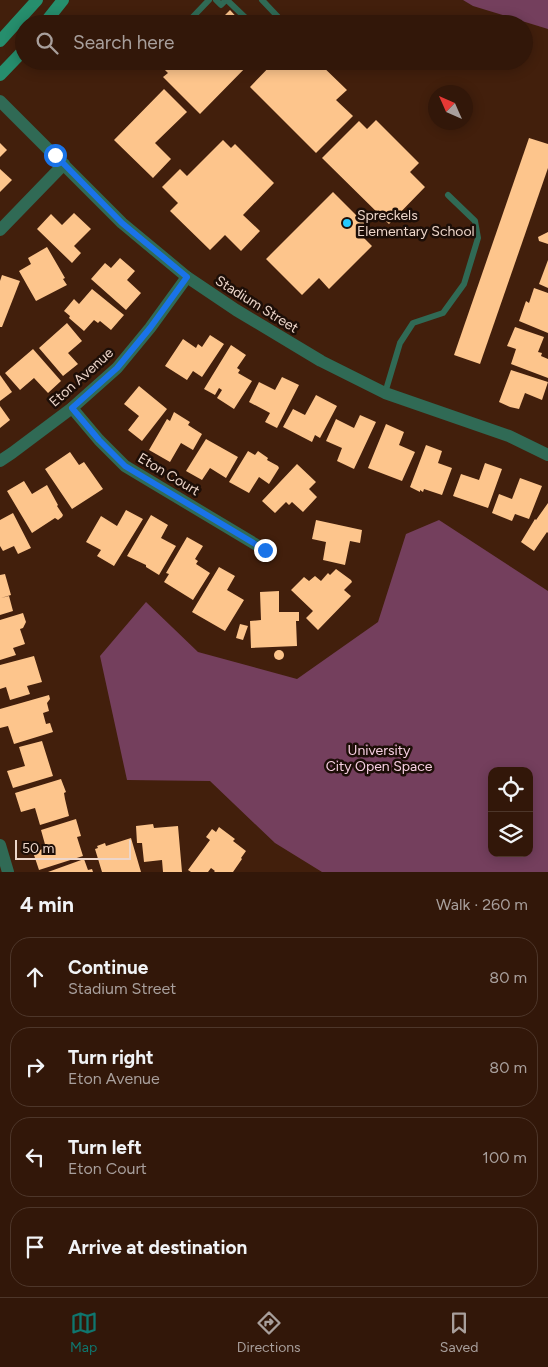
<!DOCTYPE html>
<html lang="en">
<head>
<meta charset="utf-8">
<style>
  :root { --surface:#321709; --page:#3d2417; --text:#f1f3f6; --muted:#a89f9c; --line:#4d362a; --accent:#0f766e }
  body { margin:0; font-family:Figtree,sans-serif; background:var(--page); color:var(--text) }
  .controls { position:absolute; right:15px; bottom:15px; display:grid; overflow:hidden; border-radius:10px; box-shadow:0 2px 12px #0003 }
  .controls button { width:45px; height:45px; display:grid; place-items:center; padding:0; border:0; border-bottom:1px solid var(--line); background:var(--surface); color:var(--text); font:25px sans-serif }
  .compass { position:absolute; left:428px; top:85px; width:45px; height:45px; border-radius:50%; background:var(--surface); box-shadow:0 2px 12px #0003; rotate:315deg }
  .scale { position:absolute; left:15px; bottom:12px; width:116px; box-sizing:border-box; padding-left:5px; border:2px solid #edd6ca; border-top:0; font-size:14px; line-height:18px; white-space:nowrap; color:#edd6ca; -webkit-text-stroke:4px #1d0e07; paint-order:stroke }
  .stop { position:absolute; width:15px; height:15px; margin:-11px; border:4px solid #1a73e8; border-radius:50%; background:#fff }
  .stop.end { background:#1a73e8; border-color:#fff; box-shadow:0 1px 5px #0008 }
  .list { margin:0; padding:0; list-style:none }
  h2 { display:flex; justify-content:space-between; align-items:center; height:65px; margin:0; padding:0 20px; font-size:21px }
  h2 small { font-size:16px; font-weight:400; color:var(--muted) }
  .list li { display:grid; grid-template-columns:32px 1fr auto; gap:15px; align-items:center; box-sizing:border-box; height:80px; margin:0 10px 10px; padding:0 10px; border:1px solid var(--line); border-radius:20px }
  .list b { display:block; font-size:19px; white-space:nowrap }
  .list p { margin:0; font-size:16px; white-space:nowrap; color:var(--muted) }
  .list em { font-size:16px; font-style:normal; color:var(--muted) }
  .icon { flex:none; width:28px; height:28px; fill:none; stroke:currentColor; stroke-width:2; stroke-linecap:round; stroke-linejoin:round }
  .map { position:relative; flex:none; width:548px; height:872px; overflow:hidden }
  .search { position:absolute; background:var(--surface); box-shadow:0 2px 12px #0003; left:15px; right:15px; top:15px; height:55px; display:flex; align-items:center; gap:12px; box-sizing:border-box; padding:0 18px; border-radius:28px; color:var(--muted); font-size:19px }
  .sheet { height:425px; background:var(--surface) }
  nav { display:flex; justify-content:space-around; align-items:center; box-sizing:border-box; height:70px; border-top:1px solid var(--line); background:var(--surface); font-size:14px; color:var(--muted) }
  nav a { display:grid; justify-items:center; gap:2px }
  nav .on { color:var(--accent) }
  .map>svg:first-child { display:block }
  .green { fill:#743f5d; fill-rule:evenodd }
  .building { fill:#fdc58c }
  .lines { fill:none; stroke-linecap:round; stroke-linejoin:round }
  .service { stroke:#306a55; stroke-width:6 }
  .minor { stroke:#306a55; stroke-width:12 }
  .secondary { stroke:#268e6d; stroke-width:12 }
  .route { stroke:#1a73e8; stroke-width:6 }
  .poi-dot { fill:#24c9fe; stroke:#1d0e07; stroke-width:2 }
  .labels { text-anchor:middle; stroke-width:5; stroke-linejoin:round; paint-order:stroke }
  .poi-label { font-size:14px; fill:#edd6ca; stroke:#1d0e07; text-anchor:start }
  .street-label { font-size:14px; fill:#edd6ca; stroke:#1d0e07 }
  .park-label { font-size:14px; fill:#f7d0e3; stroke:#1d0e07 }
</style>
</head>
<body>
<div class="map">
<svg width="548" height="872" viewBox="0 0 548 872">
  <rect width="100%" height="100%" fill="#421f0c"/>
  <g class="green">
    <polygon points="463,0 548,0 548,29 473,6"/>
    <path d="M439 520 548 591V872H322L275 843 210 781 127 780 100 656 146 602 198 652 297 679 378 622 406 534ZM492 771H529V853H492Z"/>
  </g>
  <g class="building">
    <polygon points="230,10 243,24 197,24 203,18 209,24 213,19 217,23"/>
    <polygon points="160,61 252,61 200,114 163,77 168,73 158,63"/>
    <polygon points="275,61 317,61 347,90 336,100 353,116 316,153 250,87"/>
    <polygon points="164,89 187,112 155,143 171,159 153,178 114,140"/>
    <polygon points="376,120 419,163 410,172 425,187 389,224 322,158 359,121 367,129"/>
    <polygon points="529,138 548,144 548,168 480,364 454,355"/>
    <polygon points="223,140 231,148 235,144 274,183 243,215 260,231 241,251 225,235 210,250 170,211 178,203 162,187 180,169 187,176"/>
    <polygon points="0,143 7,150 0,157"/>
    <polygon points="0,169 12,180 0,192"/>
    <polygon points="333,192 370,229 362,236 372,246 329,289 319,278 302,295 266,259"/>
    <polygon points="74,213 91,229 74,246 81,253 72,263 37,229 51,214 62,225"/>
    <polygon points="548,232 548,244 539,241 538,237"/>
    <polygon points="47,247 65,278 63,279 67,285 36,301 19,271 31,264 28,258"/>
    <polygon points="120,258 135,271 127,280 141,293 126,310 91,279 105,263 111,268"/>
    <polygon points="548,260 548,288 539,284"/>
    <polygon points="2,275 20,281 2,327 0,327 0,281"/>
    <polygon points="534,288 548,293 548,333 519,321 526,301 529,303"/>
    <polygon points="92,289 124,315 111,330 100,321 98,323 94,320 84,331 69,318 70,316 64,311 74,299 79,304"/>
    <polygon points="67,323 82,341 68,353 78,364 63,376 39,348"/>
    <polygon points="515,327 544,337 538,352 542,353 541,356 548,359 548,378 511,364 516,349 507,346"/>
    <polygon points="210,335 224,344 202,377 193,371 187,380 165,366 183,339 196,348 198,344 202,347"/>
    <polygon points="231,345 246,355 237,368 240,370 238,373 252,381 234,409 217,398 222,390 219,388 215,395 204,389"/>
    <polygon points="33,349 61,381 48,393 34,378 20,390 5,373"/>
    <polygon points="511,370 548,382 542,400 525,393 519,409 510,407 499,402"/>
    <polygon points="0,375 12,392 0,401"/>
    <polygon points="282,377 299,385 277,428 265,422 270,413 249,402 259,382 275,390"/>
    <polygon points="139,386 167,409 142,441 128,430 139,416 124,404"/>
    <polygon points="316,395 337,406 320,438 315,435 312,442 283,427 293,409 305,415"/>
    <polygon points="0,406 10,420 0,428"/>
    <polygon points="174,412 190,422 188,425 202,434 193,450 181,443 170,462 149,450 167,419 170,421"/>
    <polygon points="360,415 376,422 354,469 337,461 342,448 326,441 336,419 354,428"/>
    <polygon points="386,424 404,432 399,445 415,452 402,481 368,468"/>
    <polygon points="206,439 238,457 226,478 210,468 202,480 186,471"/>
    <polygon points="426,445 442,451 438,463 452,468 442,495 424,489 423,492 420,490 420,492 410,487"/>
    <polygon points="248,451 255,455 258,451 268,458 267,460 278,466 279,468 269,484 259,477 249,493 229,482"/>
    <polygon points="70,452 79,465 84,462 103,489 72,509 45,469"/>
    <polygon points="485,463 502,469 488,508 453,496 461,474 479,480"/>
    <polygon points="297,464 316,482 309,489 317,497 303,512 292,502 289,505 286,502 275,513 262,501"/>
    <polygon points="520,478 542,486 529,519 515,514 512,521 492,513 499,494 512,499"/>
    <polygon points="24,481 32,494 47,485 58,505 57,506 63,515 62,517 58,520 55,518 32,533 7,491"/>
    <polygon points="548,503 548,533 547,532 534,551 521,542 535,519 536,520"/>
    <polygon points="126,510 143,519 114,566 97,556 101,550 86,542 101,516 117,526"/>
    <polygon points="13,513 31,548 18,554 14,546 3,551 0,546 0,520"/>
    <polygon points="151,515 168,525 161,538 176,546 159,575 146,567 146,565 127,556"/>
    <polygon points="316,520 362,530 360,543 350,541 345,565 323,560 326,542 312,539"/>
    <polygon points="187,537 203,546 195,559 198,561 196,564 210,573 193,600 164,582 169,574 166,573"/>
    <polygon points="219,567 235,576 227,590 244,600 225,631 192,612"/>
    <polygon points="336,569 351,580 352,582 344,590 351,596 318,630 306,618 313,611 291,590 304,577 309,581 315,576 321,581 328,573 330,575"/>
    <polygon points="5,574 11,595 1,598 9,596 13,611 0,615 0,575"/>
    <polygon points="279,591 279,612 299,612 299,621 296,621 297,646 251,648 250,621 261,620 260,592"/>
    <polygon points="23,613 26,622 23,628 20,629 25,644 13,648 16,655 0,660 0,620"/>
    <polygon points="240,624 248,626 243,640 236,638"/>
    <circle cx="279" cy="655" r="5"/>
    <polygon points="34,656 42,682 27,686 30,694 10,700 6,687 0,689 0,665"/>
    <polygon points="49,695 50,699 47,703 49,711 43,713 46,724 50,723 53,732 14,744 8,726 0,728 0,709"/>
    <polygon points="42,741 53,776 13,788 7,771 25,766 19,747"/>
    <polygon points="61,779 66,792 64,793 65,799 69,816 40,825 35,808 21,812 15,793"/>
    <polygon points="76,819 81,836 77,837 83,856 39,870 33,852 46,848 41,830"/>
    <polygon points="153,824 154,828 178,826 182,872 163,872 162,860 144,862 142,843 137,843 136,826"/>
    <polygon points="219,827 235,839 233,841 246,851 241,858 242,859 233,872 214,872 215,871 211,868 208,872 191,872 188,870 210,840 206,837 212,829 216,832"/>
    <polygon points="131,838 141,872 102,872 95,849 98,848 97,846 105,843 106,846"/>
    <polygon points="84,859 88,870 92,869 93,872 48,872"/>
  </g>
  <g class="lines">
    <g class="service">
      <polyline points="216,0 221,5 226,0"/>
      <polyline points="227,0 252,24"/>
      <polyline points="262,0 280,19 276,24"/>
      <polyline points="186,24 209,0"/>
      <polyline points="385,393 400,343 413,323 443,313 464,284 478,238 475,221 448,195"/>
    </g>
    <g class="minor">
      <polyline points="0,101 122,223 187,277 236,310 321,361 385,393 509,436 548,455"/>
      <polyline points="0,230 64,164"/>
      <polyline points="72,408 99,440 125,466 265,550"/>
      <polyline points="0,461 12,453 72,408 117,368 150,328 187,277"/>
      <polyline points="0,845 8,872"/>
    </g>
    <g class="secondary">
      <polyline points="44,24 63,0"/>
      <polyline points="0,41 37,0"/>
      <polyline points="0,75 24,50"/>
    </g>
  </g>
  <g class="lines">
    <polyline class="route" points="55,155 122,223 187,277 150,328 117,368 72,408 99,440 125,466 265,550"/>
  </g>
  <circle class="poi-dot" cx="347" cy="223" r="5"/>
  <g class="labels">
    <g class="poi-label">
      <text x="357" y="220">Spreckels<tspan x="357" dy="16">Elementary School</tspan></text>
    </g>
    <g class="street-label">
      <text transform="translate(257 304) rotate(32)" y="5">Stadium Street</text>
      <text transform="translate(81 377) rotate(-42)" y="5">Eton Avenue</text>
      <text transform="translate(169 474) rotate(31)" y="5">Eton Court</text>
    </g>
    <g class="park-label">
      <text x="379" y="755">University<tspan x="379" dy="16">City Open Space</tspan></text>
    </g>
  </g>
</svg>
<div class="controls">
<button><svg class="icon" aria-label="locate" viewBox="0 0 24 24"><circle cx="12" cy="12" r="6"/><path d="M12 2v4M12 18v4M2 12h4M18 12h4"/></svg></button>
<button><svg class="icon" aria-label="layers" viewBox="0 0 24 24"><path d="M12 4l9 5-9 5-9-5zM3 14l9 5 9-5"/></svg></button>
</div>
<svg class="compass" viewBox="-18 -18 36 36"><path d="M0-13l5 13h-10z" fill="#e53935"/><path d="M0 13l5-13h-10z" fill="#a89f9c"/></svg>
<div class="scale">50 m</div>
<div class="stop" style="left:55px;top:155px"></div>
<div class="stop end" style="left:265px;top:550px"></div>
<div class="search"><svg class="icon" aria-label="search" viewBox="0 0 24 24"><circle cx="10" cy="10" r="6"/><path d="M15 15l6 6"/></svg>Search here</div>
</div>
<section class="sheet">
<h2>4 min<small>Walk · 260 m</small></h2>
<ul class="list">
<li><svg class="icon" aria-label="ahead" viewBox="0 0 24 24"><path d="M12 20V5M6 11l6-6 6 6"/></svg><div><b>Continue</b><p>Stadium Street</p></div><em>80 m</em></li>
<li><svg class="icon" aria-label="right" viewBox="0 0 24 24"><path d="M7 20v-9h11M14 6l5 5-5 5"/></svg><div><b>Turn right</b><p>Eton Avenue</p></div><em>80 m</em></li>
<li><svg class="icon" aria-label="left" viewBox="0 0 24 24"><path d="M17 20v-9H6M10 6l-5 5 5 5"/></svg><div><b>Turn left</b><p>Eton Court</p></div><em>100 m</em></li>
<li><svg class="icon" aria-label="arrive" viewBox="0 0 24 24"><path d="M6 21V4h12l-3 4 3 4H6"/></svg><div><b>Arrive at destination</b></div></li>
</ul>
</section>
<nav>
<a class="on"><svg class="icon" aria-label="map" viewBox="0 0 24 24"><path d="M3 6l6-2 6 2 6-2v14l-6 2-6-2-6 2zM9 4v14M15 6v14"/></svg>Map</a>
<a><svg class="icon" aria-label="directions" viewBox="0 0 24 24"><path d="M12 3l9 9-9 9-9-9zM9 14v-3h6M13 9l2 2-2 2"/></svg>Directions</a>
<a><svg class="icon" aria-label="saved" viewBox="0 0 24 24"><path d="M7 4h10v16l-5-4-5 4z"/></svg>Saved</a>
</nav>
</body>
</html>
